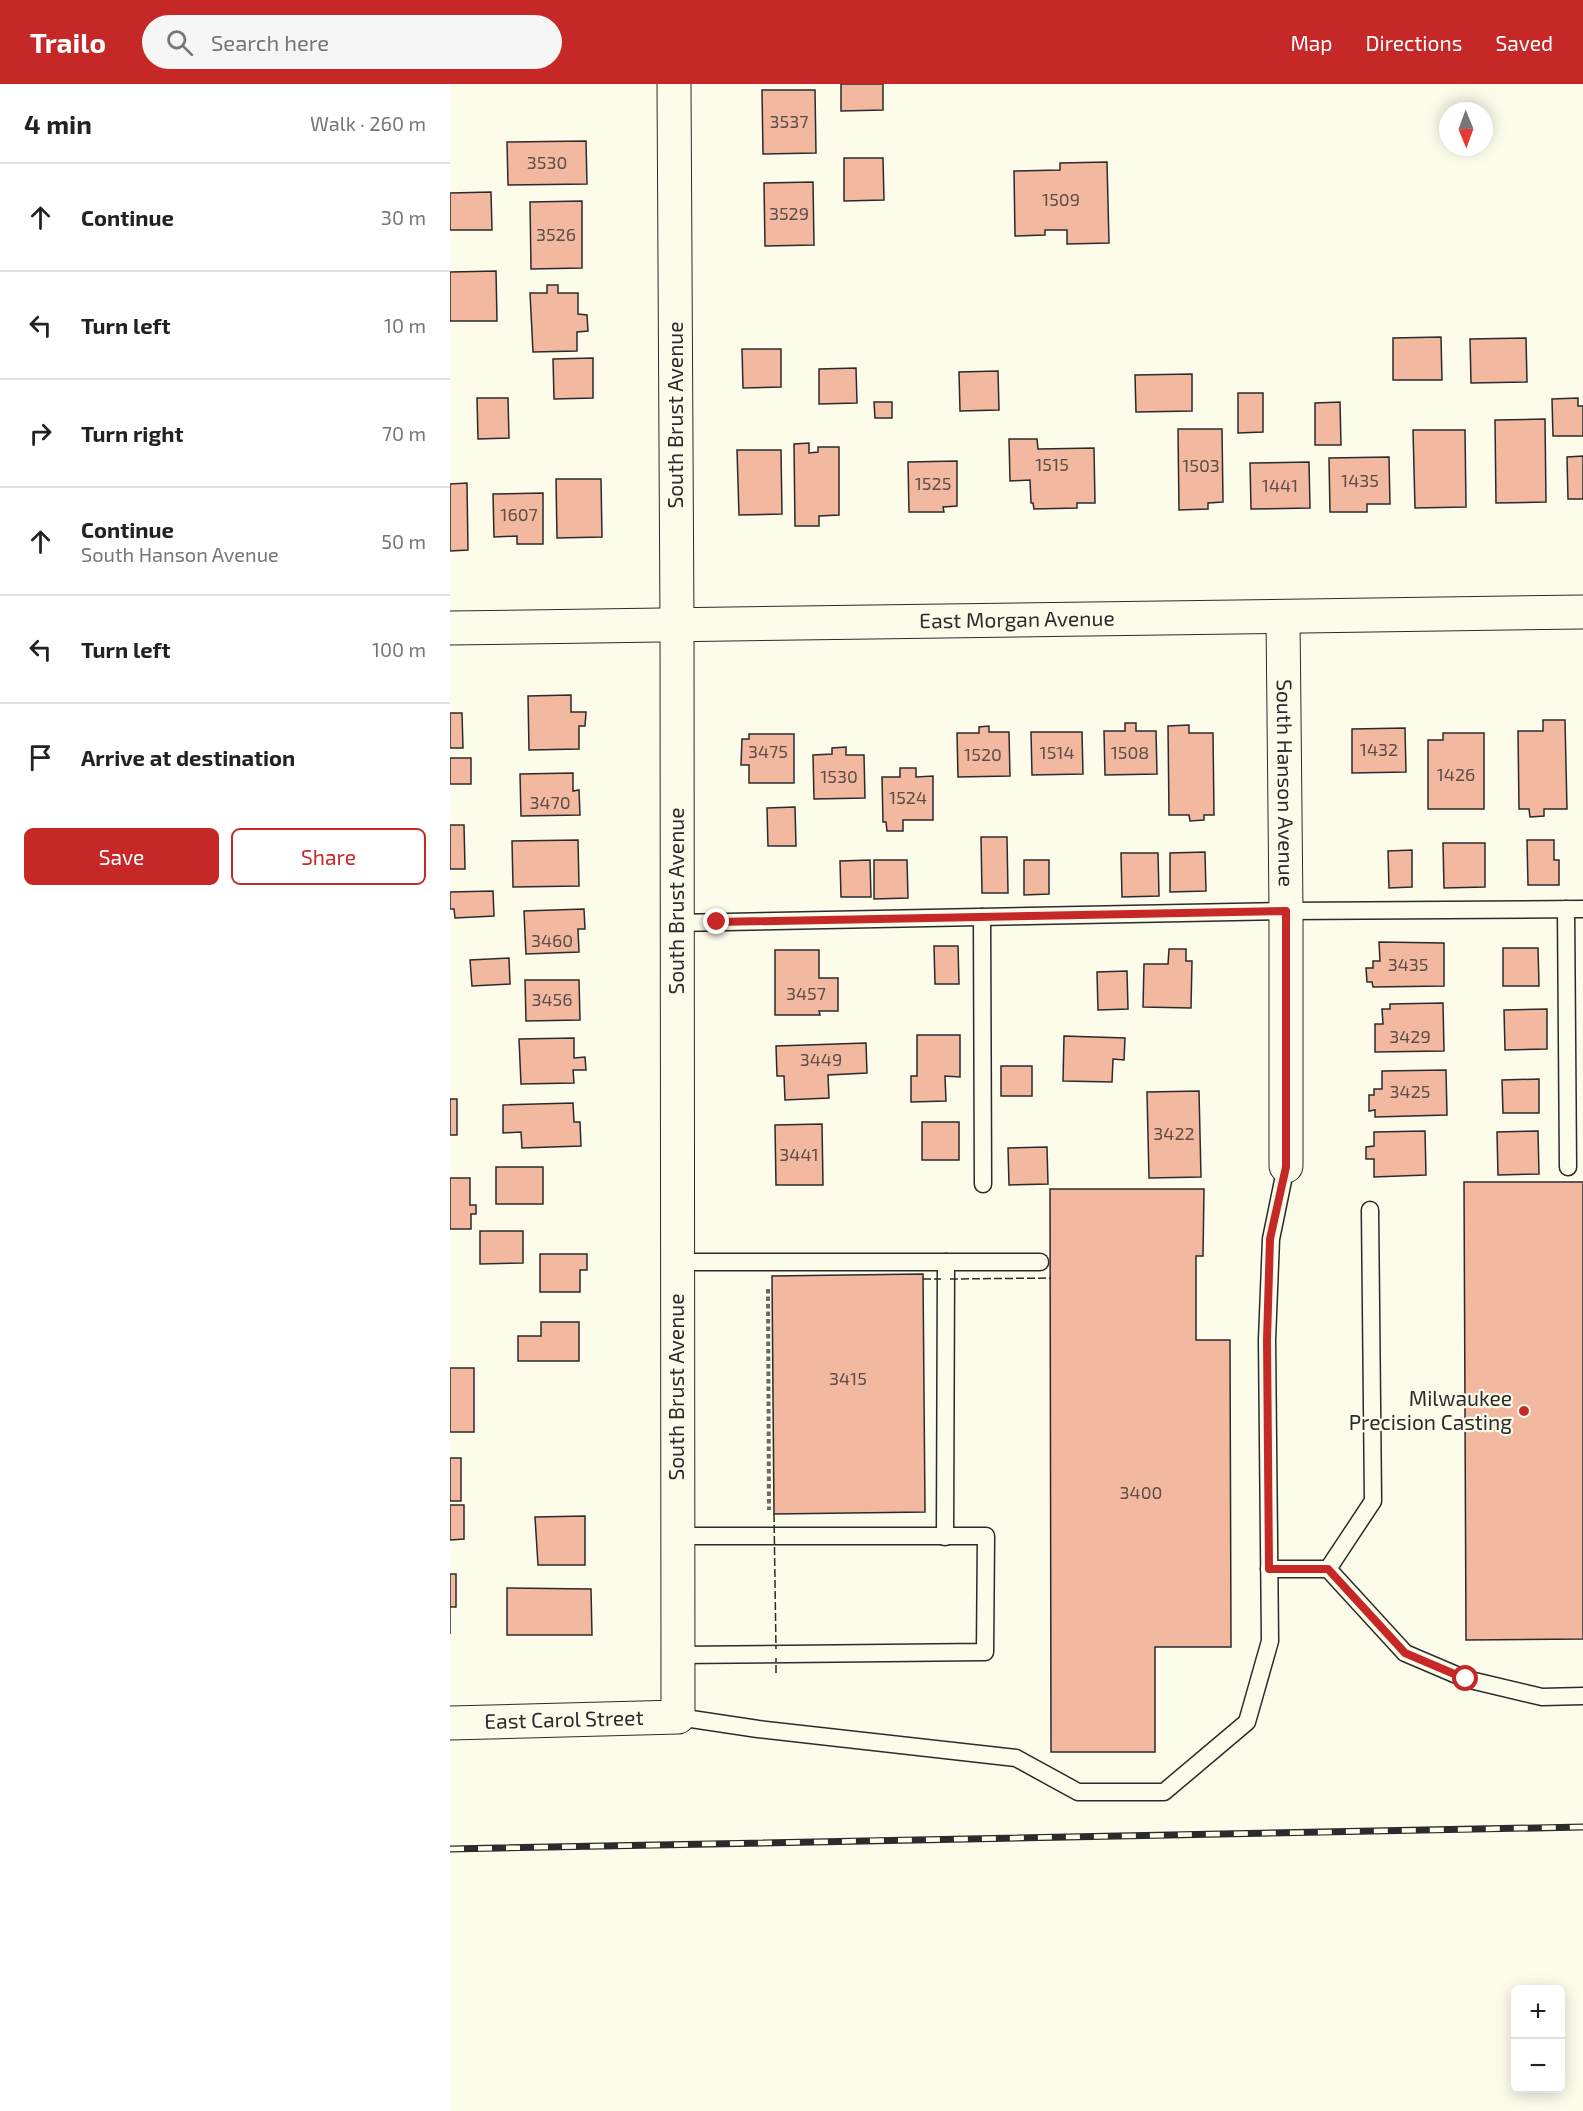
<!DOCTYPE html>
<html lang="en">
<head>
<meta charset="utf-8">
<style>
  :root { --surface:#fff; --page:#f6f6f6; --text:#222; --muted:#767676; --line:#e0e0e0; --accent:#c62828 }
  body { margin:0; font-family:"Exo 2",sans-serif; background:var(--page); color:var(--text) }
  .controls { position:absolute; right:18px; bottom:18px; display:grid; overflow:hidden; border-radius:9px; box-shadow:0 3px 15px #0003 }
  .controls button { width:54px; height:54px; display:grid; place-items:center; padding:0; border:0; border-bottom:2px solid var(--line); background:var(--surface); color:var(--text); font:30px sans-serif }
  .compass { position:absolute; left:989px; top:18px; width:54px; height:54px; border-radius:50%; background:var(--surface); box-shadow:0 3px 15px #0003; rotate:179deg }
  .stop { position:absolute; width:18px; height:18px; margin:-14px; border:4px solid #c62828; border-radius:50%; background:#fff }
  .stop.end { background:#c62828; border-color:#fff; box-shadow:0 2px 6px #0008 }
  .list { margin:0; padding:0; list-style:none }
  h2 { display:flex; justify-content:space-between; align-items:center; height:78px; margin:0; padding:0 24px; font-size:26px }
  h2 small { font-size:20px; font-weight:400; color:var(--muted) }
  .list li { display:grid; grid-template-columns:39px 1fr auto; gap:18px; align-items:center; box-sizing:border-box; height:108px; padding:0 24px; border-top:2px solid var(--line) }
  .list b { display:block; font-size:22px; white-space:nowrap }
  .list p { margin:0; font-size:20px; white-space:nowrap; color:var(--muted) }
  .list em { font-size:20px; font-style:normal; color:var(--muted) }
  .actions { display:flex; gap:12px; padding:18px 24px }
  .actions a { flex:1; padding:14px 0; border:2px solid var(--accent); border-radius:9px; text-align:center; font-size:21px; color:var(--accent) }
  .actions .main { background:var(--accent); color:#fff }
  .icon { flex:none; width:33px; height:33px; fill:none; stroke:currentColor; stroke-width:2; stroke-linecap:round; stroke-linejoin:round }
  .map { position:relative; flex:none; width:1133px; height:2027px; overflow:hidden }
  header { display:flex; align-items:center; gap:36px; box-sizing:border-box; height:84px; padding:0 30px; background:var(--accent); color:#fff }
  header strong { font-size:28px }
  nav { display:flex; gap:33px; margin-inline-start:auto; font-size:21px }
  .search { width:420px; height:54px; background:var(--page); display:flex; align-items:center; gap:15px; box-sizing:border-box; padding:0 21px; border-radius:33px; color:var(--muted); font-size:22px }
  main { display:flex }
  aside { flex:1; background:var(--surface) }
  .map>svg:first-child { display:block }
  .building { fill:#f2b8a0; stroke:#2b2b2b; stroke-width:1.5 }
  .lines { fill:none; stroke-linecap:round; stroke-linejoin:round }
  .lane-casing { stroke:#2b2b2b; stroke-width:19 }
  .street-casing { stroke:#2b2b2b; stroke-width:35 }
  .path { stroke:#6a6964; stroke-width:4; stroke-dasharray:4.5 3; stroke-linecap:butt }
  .lane { stroke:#fdfbea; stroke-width:16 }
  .street { stroke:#fdfbea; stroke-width:33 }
  .rail-casing { stroke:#2b2b2b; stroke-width:7 }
  .rail { stroke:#fdfbea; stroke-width:4.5; stroke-dasharray:14; stroke-linecap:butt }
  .fence { stroke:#2b2b2b; stroke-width:1.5; stroke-dasharray:8 3; stroke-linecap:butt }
  .route { stroke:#c62828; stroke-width:8 }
  .poi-dot { fill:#c62828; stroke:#fdfbea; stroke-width:2 }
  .labels { text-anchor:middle; stroke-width:4.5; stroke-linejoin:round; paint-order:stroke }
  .number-label { font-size:18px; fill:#5d4e48 }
  .street-label { font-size:21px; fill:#2b2b2b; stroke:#fdfbea }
  .poi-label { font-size:21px; fill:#2b2b2b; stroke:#fdfbea; text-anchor:end }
</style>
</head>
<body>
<header>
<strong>Trailo</strong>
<div class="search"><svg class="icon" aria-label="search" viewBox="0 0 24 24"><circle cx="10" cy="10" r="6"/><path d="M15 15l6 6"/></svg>Search here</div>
<nav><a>Map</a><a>Directions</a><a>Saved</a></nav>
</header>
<main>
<aside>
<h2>4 min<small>Walk · 260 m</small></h2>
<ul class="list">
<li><svg class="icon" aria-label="ahead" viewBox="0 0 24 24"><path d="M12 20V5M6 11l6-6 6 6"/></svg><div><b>Continue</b></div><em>30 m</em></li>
<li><svg class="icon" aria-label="left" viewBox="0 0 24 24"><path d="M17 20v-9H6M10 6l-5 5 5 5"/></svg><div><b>Turn left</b></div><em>10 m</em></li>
<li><svg class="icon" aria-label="right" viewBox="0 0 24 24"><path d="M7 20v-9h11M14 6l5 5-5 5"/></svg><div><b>Turn right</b></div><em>70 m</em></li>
<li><svg class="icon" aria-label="ahead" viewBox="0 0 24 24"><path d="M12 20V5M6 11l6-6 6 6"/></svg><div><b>Continue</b><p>South Hanson Avenue</p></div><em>50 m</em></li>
<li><svg class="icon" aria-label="left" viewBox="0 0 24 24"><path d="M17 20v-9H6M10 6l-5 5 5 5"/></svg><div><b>Turn left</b></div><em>100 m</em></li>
<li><svg class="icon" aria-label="arrive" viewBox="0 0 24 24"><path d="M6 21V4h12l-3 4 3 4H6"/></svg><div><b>Arrive at destination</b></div></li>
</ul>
<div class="actions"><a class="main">Save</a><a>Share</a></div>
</aside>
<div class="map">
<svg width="1133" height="2027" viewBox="0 0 1133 2027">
  <rect width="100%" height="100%" fill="#fdfbea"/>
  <g class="building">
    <polygon points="391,0 433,0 433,26 391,27"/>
    <polygon points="312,6 365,6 366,69 313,70"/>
    <polygon points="136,57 137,100 58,101 57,58"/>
    <polygon points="394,74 433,74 434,116 394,117"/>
    <polygon points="657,78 659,159 617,160 617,146 595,146 595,151 565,152 564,87 610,86 610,79"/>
    <polygon points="363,98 364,161 315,162 314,99"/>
    <polygon points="41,108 42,146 0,146 0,109"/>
    <polygon points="132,117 132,184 81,185 80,118"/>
    <polygon points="46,187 47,237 0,237 0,188"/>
    <polygon points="97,201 108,201 108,209 128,209 128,230 137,231 138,247 127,248 127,267 83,268 80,209 97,209"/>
    <polygon points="991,253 992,296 943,296 943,254"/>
    <polygon points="1076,254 1077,298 1021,299 1020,255"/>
    <polygon points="292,265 331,265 331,303 293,304"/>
    <polygon points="143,274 143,314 104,315 103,275"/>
    <polygon points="406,284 407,319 369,320 369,285"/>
    <polygon points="548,287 549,326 510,327 509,288"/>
    <polygon points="742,290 742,327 686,328 685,291"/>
    <polygon points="788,309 813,309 813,348 788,349"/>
    <polygon points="27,314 58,314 59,354 28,355"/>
    <polygon points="1128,314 1128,322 1133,322 1133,352 1103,352 1102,315"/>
    <polygon points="424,318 442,318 442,334 425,334"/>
    <polygon points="890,318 891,361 865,361 865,319"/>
    <polygon points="1095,335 1096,418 1046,419 1045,336"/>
    <polygon points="728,345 772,345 773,418 758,419 758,425 729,426"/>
    <polygon points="963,346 1015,346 1016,423 965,424"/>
    <polygon points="559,355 587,355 588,365 644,364 645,419 627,419 627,424 584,425 583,419 581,419 580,396 560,397"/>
    <polygon points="359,359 359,369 368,368 368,363 389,363 389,431 369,432 369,442 345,442 344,360"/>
    <polygon points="287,366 331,366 332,430 289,431"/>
    <polygon points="1133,372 1133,415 1118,415 1117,373"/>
    <polygon points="939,373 940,420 917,420 917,428 880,428 879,374"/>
    <polygon points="507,377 507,422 493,423 494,428 459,428 458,378"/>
    <polygon points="859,378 860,424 801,425 800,379"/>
    <polygon points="106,395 151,395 152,453 107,454"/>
    <polygon points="17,399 18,466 0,467 0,400"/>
    <polygon points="93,409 93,460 67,460 67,452 44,453 43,410"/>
    <polygon points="121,611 121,628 136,628 135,642 129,642 129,665 79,666 78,612"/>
    <polygon points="0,629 12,629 13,664 0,664"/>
    <polygon points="1093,636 1115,636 1117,725 1094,725 1094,732 1080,733 1079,725 1069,725 1068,647 1093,647"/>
    <polygon points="675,639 686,639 686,647 706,647 707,690 655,691 654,647 675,647"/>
    <polygon points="739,641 739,649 763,649 764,731 754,731 754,736 740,737 739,731 719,731 718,642"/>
    <polygon points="539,642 539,648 559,648 560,692 508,693 507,649 529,649 529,643"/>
    <polygon points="955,644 956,688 902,689 902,645"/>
    <polygon points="581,648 632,648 633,690 582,691"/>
    <polygon points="993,649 1034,649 1034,725 978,725 978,656 993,656"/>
    <polygon points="299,650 344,650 344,699 299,699 299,681 291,681 292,655 299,655"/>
    <polygon points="396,663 396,671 414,671 415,714 364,715 363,671 382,670 382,664"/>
    <rect x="0" y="674" width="21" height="26"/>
    <polygon points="450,684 466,684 466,693 483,692 483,736 453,736 453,747 437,747 436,738 433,738 432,693 450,693"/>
    <polygon points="123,689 123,707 129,706 130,731 71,732 70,690"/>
    <polygon points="345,723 346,762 318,762 317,724"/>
    <polygon points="0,741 14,741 15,785 0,785"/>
    <polygon points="531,753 557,753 558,809 532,809"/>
    <polygon points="128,756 129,802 63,803 62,757"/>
    <polygon points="1077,756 1104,756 1104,776 1109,776 1109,801 1078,801"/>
    <polygon points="993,759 1035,759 1035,803 994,804"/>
    <polygon points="962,766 962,803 939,804 938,767"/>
    <polygon points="755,768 756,807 720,808 720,769"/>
    <polygon points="671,769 708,769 709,812 672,813"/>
    <polygon points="420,776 421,813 391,813 390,777"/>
    <polygon points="424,776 457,776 458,814 424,815"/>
    <polygon points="574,776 599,776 599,810 574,811"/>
    <polygon points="43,807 44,832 5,834 4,825 0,825 0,808"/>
    <polygon points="134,825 135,845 128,845 129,868 76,870 74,827"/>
    <polygon points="929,858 994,859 994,902 923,903 922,898 917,898 916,884 923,884 923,877 930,877"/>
    <polygon points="484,862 508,862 509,900 485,900"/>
    <polygon points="1053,864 1088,864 1089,902 1053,902"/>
    <polygon points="719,865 736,865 736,877 742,877 741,924 693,923 694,880 718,880"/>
    <polygon points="325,866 369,866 369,894 388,894 388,927 369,927 370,931 325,931"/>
    <polygon points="59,874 60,900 22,902 20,876"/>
    <polygon points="677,887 678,925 648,926 647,888"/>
    <polygon points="75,896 129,896 130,936 76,937"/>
    <polygon points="993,919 994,967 925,968 925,940 933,940 932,925 940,925 940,920"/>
    <polygon points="1097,925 1097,965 1055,966 1054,926"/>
    <polygon points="467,951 510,951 510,993 495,992 496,1017 461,1018 461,992 467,992"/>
    <polygon points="614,952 675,954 674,976 663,975 662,998 613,997"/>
    <polygon points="124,954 124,974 135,973 136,986 123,986 124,999 71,1000 69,955"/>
    <polygon points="416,959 417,989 378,991 379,1014 335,1016 334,992 327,992 326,962"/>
    <rect x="551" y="982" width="31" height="30"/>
    <polygon points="996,986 997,1031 925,1033 925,1026 919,1027 919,1011 924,1011 924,1005 932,1005 932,987"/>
    <polygon points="1089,995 1089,1029 1053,1029 1052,996"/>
    <polygon points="749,1007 751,1093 699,1094 697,1008"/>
    <rect x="0" y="1015" width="7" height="36"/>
    <polygon points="123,1019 124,1038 130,1038 131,1062 72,1064 71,1048 53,1049 53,1021"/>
    <rect x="472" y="1038" width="37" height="38"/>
    <polygon points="372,1040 373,1101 326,1101 325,1041"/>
    <polygon points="975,1047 976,1091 924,1093 924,1075 916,1075 916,1063 924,1062 924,1048"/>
    <polygon points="1088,1047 1089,1090 1048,1091 1047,1048"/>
    <polygon points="597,1063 598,1100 559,1101 558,1064"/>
    <rect x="46" y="1083" width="47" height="37"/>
    <polygon points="0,1094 20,1094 20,1121 26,1121 26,1130 21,1130 21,1145 0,1145"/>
    <polygon points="1014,1098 1133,1098 1133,1555 1016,1556"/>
    <polygon points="600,1105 754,1105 753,1172 746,1172 746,1256 780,1256 781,1563 705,1563 705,1668 601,1668"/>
    <polygon points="30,1147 73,1147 73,1179 30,1180"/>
    <polygon points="90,1170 137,1170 137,1186 130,1186 130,1208 90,1208"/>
    <polygon points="473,1190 475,1428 324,1430 322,1192"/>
    <polygon points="91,1238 129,1238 129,1277 68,1277 68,1252 91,1252"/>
    <rect x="0" y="1284" width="24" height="64"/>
    <rect x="0" y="1374" width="11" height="43"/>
    <polygon points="0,1421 14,1421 14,1455 0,1456"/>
    <polygon points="135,1432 135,1481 88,1481 85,1433"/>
    <polygon points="0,1490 6,1490 6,1523 0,1523 0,1550"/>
    <polygon points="57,1504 141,1505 142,1551 57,1551"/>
  </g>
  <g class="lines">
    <g class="lane-casing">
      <g id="lane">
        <polyline points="1116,825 1118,1083"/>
        <polyline points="532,833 533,1100"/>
        <polyline points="227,839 836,827 1133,825"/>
        <polyline points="227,1178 590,1178"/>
        <polyline points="228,1452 536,1452 535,1568 228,1571"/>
        <polyline points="495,1453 496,1178"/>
        <polyline points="819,1485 878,1485 955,1569 1016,1595 1092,1613 1133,1612"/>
        <polyline points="878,1485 923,1417 920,1126"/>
        <polyline points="228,1633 308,1645 566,1674 628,1708 714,1708 797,1638 820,1557 817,1256 821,1155 836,1082"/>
      </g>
    </g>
    <g class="street-casing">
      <g id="street">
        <path id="s1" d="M833 533 836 827V1082"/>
        <path id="s2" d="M0 544 1133 528"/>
        <path id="s3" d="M0 1639 228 1633 227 541 224 0"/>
      </g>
    </g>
    <polyline class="path" points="318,1205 319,1426"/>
    <use href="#lane" class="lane"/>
    <use href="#street" class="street"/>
    <g class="rail-casing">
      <polyline id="rail" points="0,1765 1133,1743"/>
    </g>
    <use href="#rail" class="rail"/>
    <g class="fence">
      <polyline points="473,1195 491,1195"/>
      <polyline points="500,1195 601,1194"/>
      <polyline points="324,1430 326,1565"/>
      <polyline points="326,1589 326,1574"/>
    </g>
  </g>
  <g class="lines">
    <polyline class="route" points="267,838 836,827 836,1083 820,1155 817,1256 819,1485 878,1485 955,1569 1016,1595"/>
  </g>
  <circle class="poi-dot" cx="1074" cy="1327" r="6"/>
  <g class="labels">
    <g class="number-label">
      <text x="339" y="44">3537</text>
      <text x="97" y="85">3530</text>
      <text x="611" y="122">1509</text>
      <text x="339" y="136">3529</text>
      <text x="106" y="157">3526</text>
      <text x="602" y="387">1515</text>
      <text x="751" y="388">1503</text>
      <text x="910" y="403">1435</text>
      <text x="483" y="406">1525</text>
      <text x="830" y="408">1441</text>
      <text x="69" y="437">1607</text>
      <text x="929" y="672">1432</text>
      <text x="318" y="674">3475</text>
      <text x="607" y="675">1514</text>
      <text x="680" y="675">1508</text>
      <text x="533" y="677">1520</text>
      <text x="1006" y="697">1426</text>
      <text x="389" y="699">1530</text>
      <text x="458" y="720">1524</text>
      <text x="100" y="725">3470</text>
      <text x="102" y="863">3460</text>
      <text x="958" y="887">3435</text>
      <text x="356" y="916">3457</text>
      <text x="102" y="922">3456</text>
      <text x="960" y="959">3429</text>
      <text x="371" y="982">3449</text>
      <text x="960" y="1014">3425</text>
      <text x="724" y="1056">3422</text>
      <text x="349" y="1077">3441</text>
      <text x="398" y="1301">3415</text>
      <text x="691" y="1415">3400</text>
    </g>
    <g class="street-label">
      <text transform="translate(226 331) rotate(-90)" y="7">South Brust Avenue</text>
      <text dy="7" stroke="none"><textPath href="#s2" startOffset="567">East Morgan Avenue</textPath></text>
      <text dy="7" stroke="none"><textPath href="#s1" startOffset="166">South Hanson Avenue</textPath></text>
      <text transform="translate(227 817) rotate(-90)" y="7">South Brust Avenue</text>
      <text transform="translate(227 1303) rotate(-90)" y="7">South Brust Avenue</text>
      <text dy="7" stroke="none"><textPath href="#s3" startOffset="114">East Carol Street</textPath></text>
    </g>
    <g class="poi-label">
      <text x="1062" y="1322">Milwaukee<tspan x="1062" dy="24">Precision Casting</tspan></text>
    </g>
  </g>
</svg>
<div class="controls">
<button>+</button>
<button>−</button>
</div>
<svg class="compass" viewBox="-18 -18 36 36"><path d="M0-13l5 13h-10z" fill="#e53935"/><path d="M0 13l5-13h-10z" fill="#767676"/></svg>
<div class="stop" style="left:1016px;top:1595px"></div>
<div class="stop end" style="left:267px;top:838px"></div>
</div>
</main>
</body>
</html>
